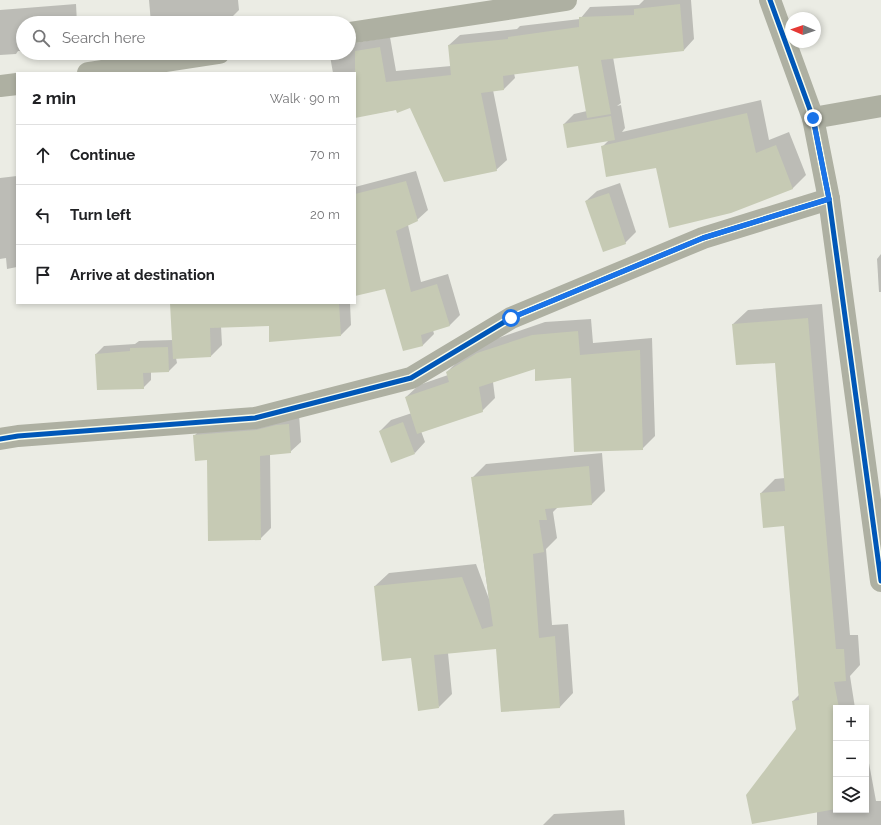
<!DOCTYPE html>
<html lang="en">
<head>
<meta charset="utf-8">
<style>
  :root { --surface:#fff; --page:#f2f2f2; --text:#202124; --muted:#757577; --line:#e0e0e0 }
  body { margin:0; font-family:Raleway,sans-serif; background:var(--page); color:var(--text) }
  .controls { position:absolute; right:12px; bottom:12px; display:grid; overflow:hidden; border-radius:0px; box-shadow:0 2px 6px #0003 }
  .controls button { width:36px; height:36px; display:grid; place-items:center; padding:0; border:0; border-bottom:1px solid var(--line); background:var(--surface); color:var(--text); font:20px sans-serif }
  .compass { position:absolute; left:785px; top:12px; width:36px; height:36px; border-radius:50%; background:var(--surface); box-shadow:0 2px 6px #0003; rotate:272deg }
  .stop { position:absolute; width:12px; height:12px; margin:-9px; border:3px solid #1a73e8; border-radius:50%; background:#fff }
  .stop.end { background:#1a73e8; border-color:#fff; box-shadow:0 1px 4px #0008 }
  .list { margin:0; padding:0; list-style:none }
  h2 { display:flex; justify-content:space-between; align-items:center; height:52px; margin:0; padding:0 16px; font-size:17px }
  h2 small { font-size:13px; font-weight:400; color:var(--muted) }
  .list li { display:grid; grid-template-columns:26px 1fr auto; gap:12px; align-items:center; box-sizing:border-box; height:60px; padding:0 16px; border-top:1px solid var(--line) }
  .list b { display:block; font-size:15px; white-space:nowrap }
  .list em { font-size:13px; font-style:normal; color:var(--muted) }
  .icon { flex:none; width:22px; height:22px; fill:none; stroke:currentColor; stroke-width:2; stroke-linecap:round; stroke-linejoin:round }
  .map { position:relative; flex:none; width:881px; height:825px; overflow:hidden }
  .search { position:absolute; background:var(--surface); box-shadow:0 2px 6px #0003; left:16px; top:16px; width:340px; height:44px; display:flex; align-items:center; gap:10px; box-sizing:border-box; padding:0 14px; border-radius:22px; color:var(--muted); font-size:15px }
  .panel { position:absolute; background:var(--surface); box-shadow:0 2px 6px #0003; left:16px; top:72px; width:340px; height:232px; border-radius:0px }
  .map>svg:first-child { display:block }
  .shadow { fill:#0003 }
  .building { fill:#c6cab4 }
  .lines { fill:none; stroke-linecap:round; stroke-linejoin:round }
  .minor { stroke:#aeb0a2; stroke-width:22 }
  .cycleway-casing { stroke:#f9fdee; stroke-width:8 }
  .cycleway { stroke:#0057b8; stroke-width:5 }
  .route { stroke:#1a73e8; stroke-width:5 }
</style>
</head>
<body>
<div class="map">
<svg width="881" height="825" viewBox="0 0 881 825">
  <rect width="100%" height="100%" fill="#ebece4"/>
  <g class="shadow">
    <polygon points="149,0 238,0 239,10 230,19 192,23 151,23"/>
    <polygon points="644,0 691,0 694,39 684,50 613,57 621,103 617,106 621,105 625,128 622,132 761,100 769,140 789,132 806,175 792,189 656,167 602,147 609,140 564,124 574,114 587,111 579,64 514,73 515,78 504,89 493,90 507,160 496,170 411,107 355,117 355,73 333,73 330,56 333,53 349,53 349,44 390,37 396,71 451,66 449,45 460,35 517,29 520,26 580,19 590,7 639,5"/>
    <polygon points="76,4 77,23 23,23 23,51 18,51 16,54 0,55 0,10"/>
    <polygon points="416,171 428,210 417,220 408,225 421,282 448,274 460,315 450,325 433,330 434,334 423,345 404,350 386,288 355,295 355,187"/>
    <polygon points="17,176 17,267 7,269 6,258 0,259 0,178"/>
    <polygon points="620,183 636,232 625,243 586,201 597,191"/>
    <polygon points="881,254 881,292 879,292 877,259"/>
    <polygon points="171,303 350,303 351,325 341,335 270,325 221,326 222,345 211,356 176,358 177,363 169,371 151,372 151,380 143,388 96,354 104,346 135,344 139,341 173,340"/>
    <polygon points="822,304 850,635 858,635 860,665 850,676 855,708 836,708 836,810 866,810 866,747 876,801 881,801 881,825 817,825 817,811 797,729 793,701 799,695 785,525 761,493 775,479 785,478 776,361 733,324 748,310"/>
    <polygon points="591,319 593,343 652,338 655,436 642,449 572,377 536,367 493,382 495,398 482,411 421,431 425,442 415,453 380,431 391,420 412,413 406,397 419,385 448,375 447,372 460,359 490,341 545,322"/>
    <polygon points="299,414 301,442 290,452 270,454 271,528 260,539 194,436 205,425"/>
    <polygon points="602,453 605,491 592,504 558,507 553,512 557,538 546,549 552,625 568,624 573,693 560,707 502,711 497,648 448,653 452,694 439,707 375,586 389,573 476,564 489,599 472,478 486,464"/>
    <polygon points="624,810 625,825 543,825 554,814"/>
  </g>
  <g class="building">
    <polygon points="680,4 684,51 601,60 611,114 587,118 578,66 503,76 504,90 481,93 497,171 444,182 410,108 397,113 396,110 355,118 355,51 380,47 386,82 451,75 448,45 508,39 508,37 579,27 579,17 634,15 634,9"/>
    <polygon points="747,113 756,153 776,145 793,189 731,213 669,228 656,168 606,177 601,146"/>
    <polygon points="611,116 615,140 567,148 563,124"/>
    <polygon points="406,181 418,221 396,231 411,292 437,284 450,326 421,335 423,346 403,351 385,289 355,296 355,194"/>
    <polygon points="609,193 626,244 603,252 585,201"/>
    <polygon points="170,303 339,303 341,336 269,342 269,326 210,328 211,357 173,359"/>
    <polygon points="808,318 836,649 844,649 846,681 834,682 839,708 836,708 836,809 752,824 746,795 796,729 792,701 799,700 784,526 763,528 760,493 785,491 775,363 736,365 732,324"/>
    <polygon points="578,331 580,355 640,350 643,450 574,452 571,378 535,381 535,369 479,387 483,412 417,434 405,397 449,382 446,372 477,353 532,335"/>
    <polygon points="168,347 169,372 143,373 144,389 97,390 95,354 130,351 130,348"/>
    <polygon points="403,422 415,454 391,463 379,431"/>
    <polygon points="289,424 291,453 260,456 261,540 208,541 207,460 195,461 193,435 256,430 276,425"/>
    <polygon points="589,466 592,505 545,509 547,520 539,520 544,552 533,554 539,638 555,636 560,708 501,712 496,649 434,655 439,708 418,711 411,658 382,661 374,586 462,577 482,629 493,626 471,477"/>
  </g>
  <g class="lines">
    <g class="minor">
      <polyline points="770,0 813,118 829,199 881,581"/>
      <polyline points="349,33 566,0"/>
      <polyline points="88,73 219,53"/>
      <polyline points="0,86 17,84"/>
      <polyline points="813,118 881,106"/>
      <polyline points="0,439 18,436 255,418 411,378 511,318 703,238 829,199"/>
    </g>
    <g class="cycleway-casing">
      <g id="cycleway">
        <polyline points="770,0 813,118 829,199 881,581"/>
        <polyline points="0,439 18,436 255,418 411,378 511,318 703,238 829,199"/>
      </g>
    </g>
    <use href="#cycleway" class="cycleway"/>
  </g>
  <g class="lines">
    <polyline class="route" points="511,318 703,238 829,199 813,118"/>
  </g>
</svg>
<div class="controls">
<button>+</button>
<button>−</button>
<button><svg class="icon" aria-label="layers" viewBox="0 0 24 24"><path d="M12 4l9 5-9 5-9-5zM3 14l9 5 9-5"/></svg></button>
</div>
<svg class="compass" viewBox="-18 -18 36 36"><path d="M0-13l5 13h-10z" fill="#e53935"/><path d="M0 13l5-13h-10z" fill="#757577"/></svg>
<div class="stop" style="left:511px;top:318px"></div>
<div class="stop end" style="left:813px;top:118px"></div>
<div class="search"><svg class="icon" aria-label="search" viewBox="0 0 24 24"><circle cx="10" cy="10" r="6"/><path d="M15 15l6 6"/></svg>Search here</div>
<section class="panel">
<h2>2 min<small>Walk · 90 m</small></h2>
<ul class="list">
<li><svg class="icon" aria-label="ahead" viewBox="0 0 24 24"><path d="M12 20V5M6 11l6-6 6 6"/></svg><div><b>Continue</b></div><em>70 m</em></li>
<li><svg class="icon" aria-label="left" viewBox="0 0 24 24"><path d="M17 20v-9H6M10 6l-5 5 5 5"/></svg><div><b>Turn left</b></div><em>20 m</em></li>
<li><svg class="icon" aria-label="arrive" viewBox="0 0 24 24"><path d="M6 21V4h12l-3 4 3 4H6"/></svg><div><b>Arrive at destination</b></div></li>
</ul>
</section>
</div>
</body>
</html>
